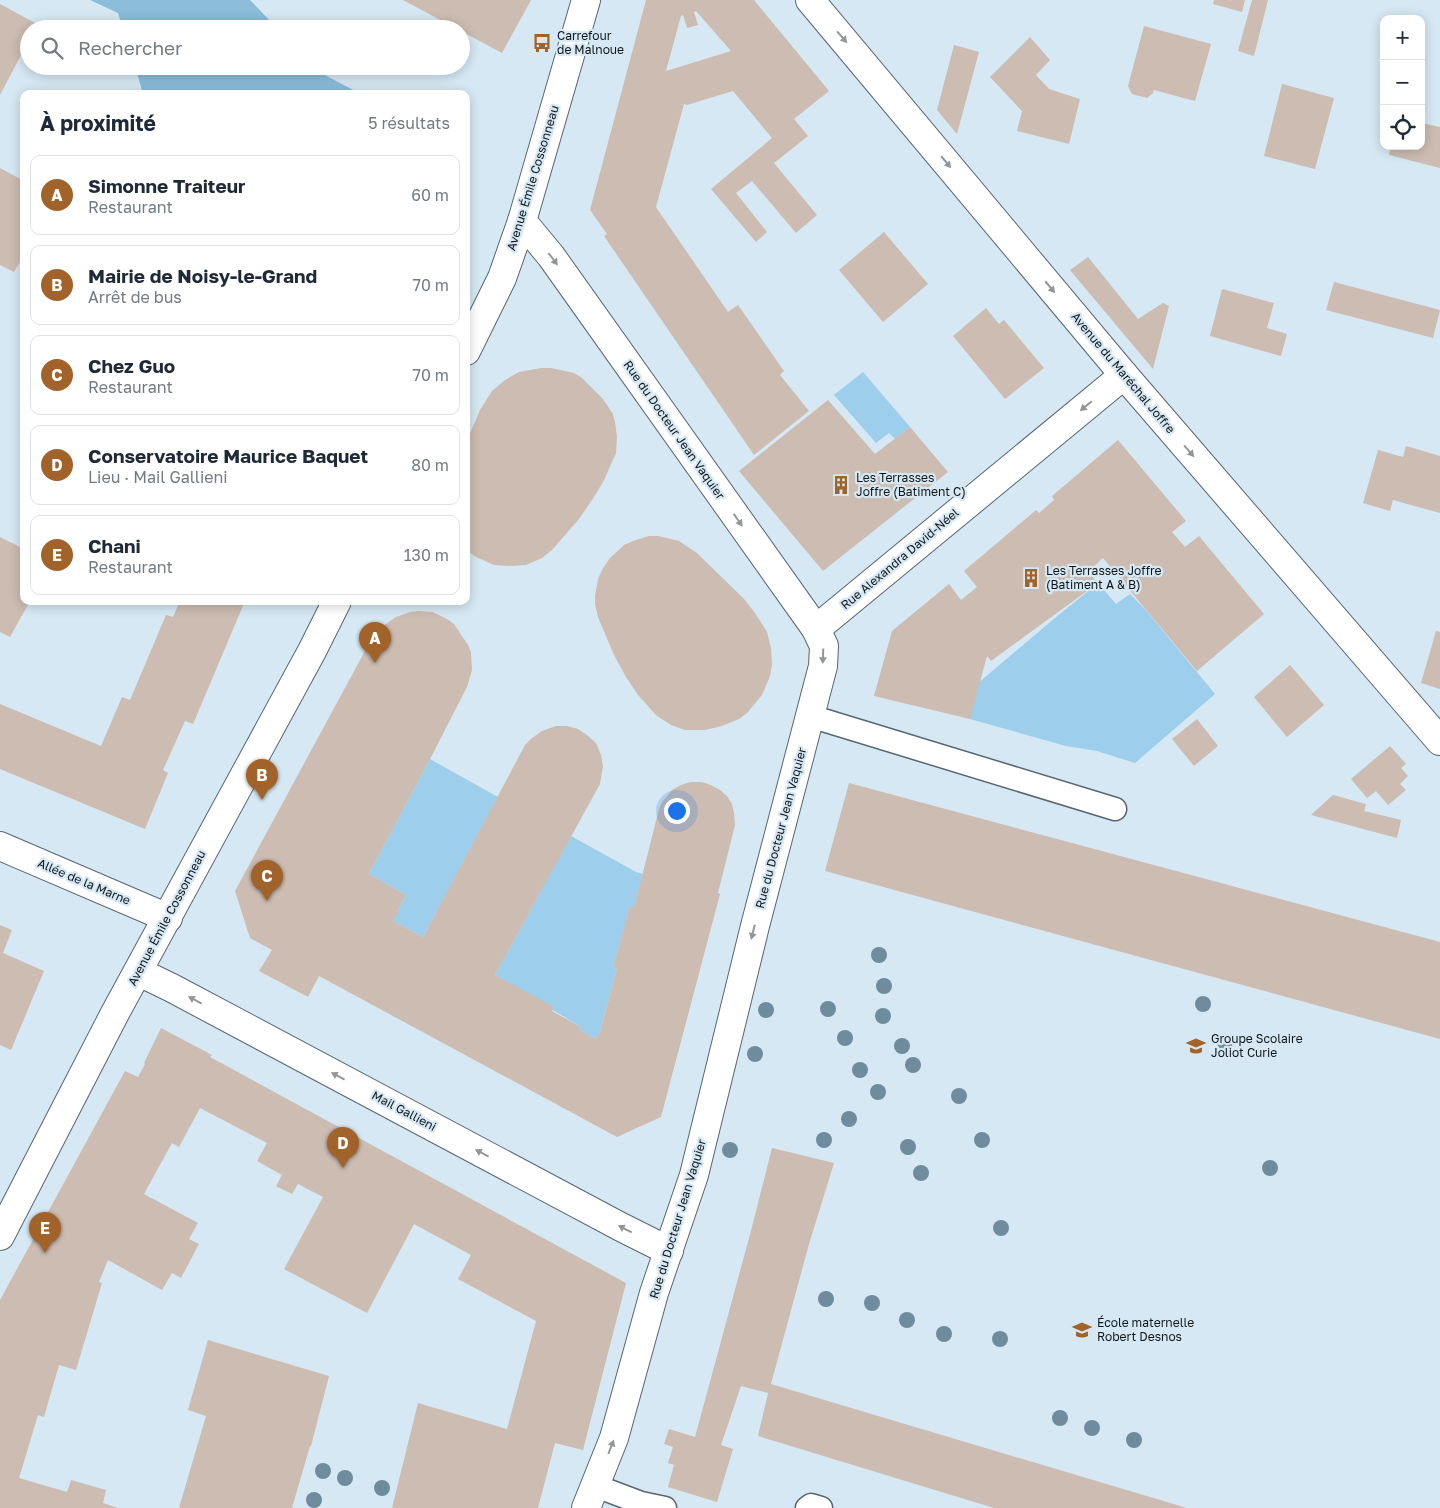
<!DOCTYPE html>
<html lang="fr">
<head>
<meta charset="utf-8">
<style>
  :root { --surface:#fff; --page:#f6f6f7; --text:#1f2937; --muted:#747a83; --line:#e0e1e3; --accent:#a2632b }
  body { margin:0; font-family:"Golos Text",sans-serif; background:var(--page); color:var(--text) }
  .controls { position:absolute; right:15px; top:15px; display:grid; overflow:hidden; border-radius:10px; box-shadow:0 2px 12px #0003 }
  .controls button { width:45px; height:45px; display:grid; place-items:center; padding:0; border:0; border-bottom:1px solid var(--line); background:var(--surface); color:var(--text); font:25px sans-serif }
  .you { position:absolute; left:676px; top:810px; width:18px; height:18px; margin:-12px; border:4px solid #fff; border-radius:50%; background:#1a73e8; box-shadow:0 0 0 8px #1a73e833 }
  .badge { display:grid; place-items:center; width:32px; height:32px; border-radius:50%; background:var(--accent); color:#fff; font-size:16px; font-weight:700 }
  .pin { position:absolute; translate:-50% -41px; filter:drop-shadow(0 1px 2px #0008) }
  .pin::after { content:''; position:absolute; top:26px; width:18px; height:15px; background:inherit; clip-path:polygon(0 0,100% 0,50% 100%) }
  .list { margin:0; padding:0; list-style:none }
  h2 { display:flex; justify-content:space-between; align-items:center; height:65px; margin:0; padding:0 20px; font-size:21px }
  h2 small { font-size:16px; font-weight:400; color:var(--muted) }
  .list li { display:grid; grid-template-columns:32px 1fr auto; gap:15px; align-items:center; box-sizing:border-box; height:80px; margin:0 10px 10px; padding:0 10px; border:1px solid var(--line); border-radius:10px }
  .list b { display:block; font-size:19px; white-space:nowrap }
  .list p { margin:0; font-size:16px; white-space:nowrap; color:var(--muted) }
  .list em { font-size:16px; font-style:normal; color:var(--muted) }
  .icon { flex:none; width:28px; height:28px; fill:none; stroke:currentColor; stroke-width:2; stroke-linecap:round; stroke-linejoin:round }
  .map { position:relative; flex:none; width:1440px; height:1508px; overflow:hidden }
  .search { position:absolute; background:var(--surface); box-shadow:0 2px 12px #0003; left:20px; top:20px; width:450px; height:55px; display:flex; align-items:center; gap:12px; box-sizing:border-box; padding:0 18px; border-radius:28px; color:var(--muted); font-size:19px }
  .panel { position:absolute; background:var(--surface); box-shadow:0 2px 12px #0003; left:20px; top:90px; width:450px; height:515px; border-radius:10px }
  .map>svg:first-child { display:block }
  .green { fill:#9dceeb }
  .forest { fill:#8bbcd9 }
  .building { fill:#ccbcb1; fill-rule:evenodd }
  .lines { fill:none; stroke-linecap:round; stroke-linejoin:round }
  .lane-casing { stroke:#576670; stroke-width:25 }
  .street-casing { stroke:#576670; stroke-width:30 }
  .secondary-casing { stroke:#576670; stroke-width:30 }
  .lane { stroke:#fff; stroke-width:22 }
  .street { stroke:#fff; stroke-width:28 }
  .secondary { stroke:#fff; stroke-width:28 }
  .tree { fill:#6e8c9d }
  .oneway { fill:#939698 }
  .labels { text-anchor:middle; stroke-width:4.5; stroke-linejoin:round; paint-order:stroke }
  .poi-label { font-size:12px; fill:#10161a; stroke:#d6e8f3; text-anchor:start }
  .street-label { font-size:12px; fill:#10161a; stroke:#d6e8f3 }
</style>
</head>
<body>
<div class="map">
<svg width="1440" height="1508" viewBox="0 0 1440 1508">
  <rect width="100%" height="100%" fill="#d6e8f3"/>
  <g class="green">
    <polygon points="863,372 910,427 895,439 889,433 876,443 834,395"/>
    <polygon points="1098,583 1116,604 1130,594 1145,609 1215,694 1135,763 1097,751 1066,746 970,719 977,684 1055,618"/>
    <polygon points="430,759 498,797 423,937 393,921 398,913 397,912 406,895 369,874"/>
    <polygon points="571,836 636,872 643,874 634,908 630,907 613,968 617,969 600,1032 596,1039 579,1030 581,1027 495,975"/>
  </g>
  <g class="forest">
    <polygon points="90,0 250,0 278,29 123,29 118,13"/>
    <polygon points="135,66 312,66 315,70 361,94 143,94"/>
  </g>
  <g class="building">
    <polygon points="403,0 531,0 502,53 461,31 461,29 457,29"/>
    <path d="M646 0H754L829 91 794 119 808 136 774 163 817 215 796 233 752 181 736 193 767 232 756 242 711 189 772 138 733 91 687 105 684 104 656 207 728 312 738 305 784 371 780 375 809 411 754 455 604 236 607 234 590 210ZM696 11 731 51 666 71 681 16 683 15 687 28 698 25 694 12Z"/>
    <polygon points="1214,0 1245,0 1242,12 1213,4"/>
    <polygon points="1252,0 1268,0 1254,56 1238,51"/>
    <polygon points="0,4 37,24 35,29 29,29 29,40 0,95"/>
    <polygon points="1144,26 1211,44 1195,101 1154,90 1153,93 1147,98 1132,94 1128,86"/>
    <polygon points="1030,37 1050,60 1036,75 1049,89 1080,99 1069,144 1017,131 1022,111 990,77"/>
    <polygon points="954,45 979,52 957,134 937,110"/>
    <polygon points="1282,84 1334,98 1315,169 1264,156"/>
    <polygon points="1421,123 1440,127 1440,168 1389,155 1391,146 1421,146"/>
    <polygon points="0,168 24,181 24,255 14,272 0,265"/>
    <polygon points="884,232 928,284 883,322 839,270"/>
    <polygon points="1088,257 1138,319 1163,303 1169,306 1153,369 1070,270"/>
    <polygon points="1334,282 1440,310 1433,338 1326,310"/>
    <polygon points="1222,289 1274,303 1267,328 1287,334 1281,356 1210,336"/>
    <polygon points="986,308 999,324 1004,320 1044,368 1005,399 953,336"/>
    <polygon points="541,368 551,368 574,373 582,378 603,399 613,414 615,422 617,437 616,453 604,480 594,497 579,519 552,550 542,558 526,565 508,566 494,565 476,557 466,550 466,443 480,410 492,391 505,380 519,372"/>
    <polygon points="828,400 875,454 910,427 948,472 823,571 739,471"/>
    <polygon points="1118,440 1186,521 1172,532 1185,547 1199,536 1264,614 1197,671 1103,558 1088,572 1098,583 991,661 987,656 970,719 874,696 892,631 949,584 961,600 977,587 964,571 1036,510 1039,513 1054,500 1052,496"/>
    <polygon points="1406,446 1440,456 1440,513 1393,500 1390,511 1363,503 1378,450 1403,457"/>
    <polygon points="649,536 658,536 679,541 697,553 744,599 755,613 767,632 771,648 772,665 770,676 762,695 747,713 739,719 722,726 705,730 685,730 671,725 657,716 638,695 626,677 614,655 598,617 595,604 595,596 598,579 602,570 610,558 624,545 633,541"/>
    <polygon points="0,537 24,549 24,601 30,601 10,637 0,632"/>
    <polygon points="180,601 245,601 193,724 185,721 163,770 168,773 145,829 0,769 0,704 101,746 122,697 130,700 166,615 173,617"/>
    <polygon points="418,611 433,612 447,619 454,624 468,645 471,652 472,670 467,687 430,759 369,874 406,895 397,912 399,913 393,921 423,937 525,745 532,738 542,731 556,726 567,726 578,729 587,735 596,743 601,755 603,766 600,784 495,975 554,1007 552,1011 581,1027 579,1030 596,1039 600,1032 617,969 613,968 630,906 634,908 659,809 662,802 672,790 681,785 691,782 701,782 711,785 720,790 727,796 732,804 734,813 735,825 718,893 720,894 661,1117 617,1137 319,976 308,997 259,971 272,950 250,938 235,891 372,638 383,626 396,617 410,612"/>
    <polygon points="1436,631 1440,632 1440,689 1421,683"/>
    <polygon points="1290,665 1324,705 1287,737 1254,697"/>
    <polygon points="1197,719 1218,746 1194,766 1172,739"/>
    <polygon points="1390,746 1406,764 1401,768 1408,776 1400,784 1406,790 1388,805 1376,791 1367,798 1351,779"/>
    <polygon points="849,783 1440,942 1440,1039 825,871"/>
    <polygon points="1333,795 1366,804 1364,811 1401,820 1397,838 1311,815"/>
    <polygon points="0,925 12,930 3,953 44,971 11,1050 0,1045"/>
    <polygon points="161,1028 212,1055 210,1057 626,1283 583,1450 555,1443 538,1508 392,1508 418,1403 507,1429 536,1321 458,1279 471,1255 414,1224 367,1313 284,1269 323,1197 298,1184 292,1194 276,1186 282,1175 257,1161 267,1143 200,1108 179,1147 172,1143 144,1194 198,1223 189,1239 199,1244 181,1278 172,1273 162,1290 108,1260 99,1282 102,1283 76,1370 59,1365 44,1417 38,1415 19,1478 67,1492 71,1480 106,1490 103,1503 118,1508 0,1508 0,1300 125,1071 138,1077 145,1064 144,1063"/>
    <polygon points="772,1148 834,1163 809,1244 771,1384 1187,1508 994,1508 758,1436 768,1393 741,1386 721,1445 733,1449 717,1502 668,1487 674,1465 668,1463 673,1447 664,1444 669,1429 695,1437 752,1227"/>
    <polygon points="208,1340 329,1376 311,1446 310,1446 292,1508 179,1508 206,1416 188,1410"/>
  </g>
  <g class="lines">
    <g class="lane-casing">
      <g id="lane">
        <polyline points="810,716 1115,809"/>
        <polyline points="596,1486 641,1503 665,1508"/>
        <polyline points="807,1508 811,1505 821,1508"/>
      </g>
    </g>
    <g class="street-casing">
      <g id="street">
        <polyline points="810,0 1124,375 1440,741"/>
        <polyline points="522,221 551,256 816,629 824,646 823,666 755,926 694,1175 654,1293 614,1438 586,1508"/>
        <polyline points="816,629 1124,375"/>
        <polyline points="0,846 168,918"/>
        <polyline points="139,972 172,988 621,1227 669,1251"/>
      </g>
    </g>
    <g class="secondary-casing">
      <g id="secondary">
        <polyline points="466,351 502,278 522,221 586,0"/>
        <polyline points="0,1236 114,1015 312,651 337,601"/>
      </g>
    </g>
    <use href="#lane" class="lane"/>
    <use href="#street" class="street"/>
    <use href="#secondary" class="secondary"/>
  </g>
  <g class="tree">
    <circle cx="879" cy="955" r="8"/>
    <circle cx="884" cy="986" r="8"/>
    <circle cx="1203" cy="1004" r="8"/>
    <circle cx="828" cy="1009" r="8"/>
    <circle cx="766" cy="1010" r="8"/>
    <circle cx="883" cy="1016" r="8"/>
    <circle cx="845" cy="1038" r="8"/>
    <circle cx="1225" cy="1042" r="8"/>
    <circle cx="902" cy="1046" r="8"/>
    <circle cx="755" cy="1054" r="8"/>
    <circle cx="913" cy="1065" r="8"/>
    <circle cx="860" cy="1070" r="8"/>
    <circle cx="878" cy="1092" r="8"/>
    <circle cx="959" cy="1096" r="8"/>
    <circle cx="849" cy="1119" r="8"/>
    <circle cx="824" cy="1140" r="8"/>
    <circle cx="982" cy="1140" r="8"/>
    <circle cx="908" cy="1147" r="8"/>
    <circle cx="730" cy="1150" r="8"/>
    <circle cx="1270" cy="1168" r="8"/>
    <circle cx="921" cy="1173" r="8"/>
    <circle cx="1001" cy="1228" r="8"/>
    <circle cx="826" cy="1299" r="8"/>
    <circle cx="872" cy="1303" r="8"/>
    <circle cx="907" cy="1320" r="8"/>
    <circle cx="944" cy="1334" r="8"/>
    <circle cx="1000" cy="1339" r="8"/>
    <circle cx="1060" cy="1418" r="8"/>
    <circle cx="1092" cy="1428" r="8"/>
    <circle cx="1134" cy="1440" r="8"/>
    <circle cx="323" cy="1471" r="8"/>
    <circle cx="345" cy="1478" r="8"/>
    <circle cx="382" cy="1488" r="8"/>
    <circle cx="314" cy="1500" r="8"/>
  </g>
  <defs><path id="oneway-solid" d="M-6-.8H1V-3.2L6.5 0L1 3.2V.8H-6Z" transform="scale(1.25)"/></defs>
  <g class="oneway">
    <use href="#oneway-solid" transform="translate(842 37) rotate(49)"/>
    <use href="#oneway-solid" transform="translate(946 162) rotate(50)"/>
    <use href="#oneway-solid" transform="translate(553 259) rotate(53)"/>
    <use href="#oneway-solid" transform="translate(1050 287) rotate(50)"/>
    <use href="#oneway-solid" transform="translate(1086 406) rotate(140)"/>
    <use href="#oneway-solid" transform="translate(1189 451) rotate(49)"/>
    <use href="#oneway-solid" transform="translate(738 520) rotate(55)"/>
    <use href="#oneway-solid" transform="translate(823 656) rotate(92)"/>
    <use href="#oneway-solid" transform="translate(753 932) rotate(104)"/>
    <use href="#oneway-solid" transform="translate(195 1000) rotate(-152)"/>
    <use href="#oneway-solid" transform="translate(338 1076) rotate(-152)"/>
    <use href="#oneway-solid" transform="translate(482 1153) rotate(-152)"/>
    <use href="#oneway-solid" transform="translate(625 1229) rotate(-153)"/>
    <use href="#oneway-solid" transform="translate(611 1447) rotate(-69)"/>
  </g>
  <defs>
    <g id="bus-bare" transform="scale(1.5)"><path d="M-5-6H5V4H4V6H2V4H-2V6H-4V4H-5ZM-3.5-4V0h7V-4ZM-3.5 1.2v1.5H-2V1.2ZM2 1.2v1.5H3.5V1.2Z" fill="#a2632b" stroke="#d6e8f3" stroke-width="2.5" paint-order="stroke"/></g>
    <g id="building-bare" transform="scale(1.5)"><path d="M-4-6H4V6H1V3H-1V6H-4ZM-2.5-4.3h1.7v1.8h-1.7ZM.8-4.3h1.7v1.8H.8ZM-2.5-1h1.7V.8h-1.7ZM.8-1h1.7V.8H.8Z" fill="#a2632b" stroke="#d6e8f3" stroke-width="2.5" paint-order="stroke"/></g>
    <g id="school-bare" transform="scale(1.5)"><path d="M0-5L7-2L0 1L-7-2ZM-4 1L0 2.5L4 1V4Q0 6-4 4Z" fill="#a2632b" stroke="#d6e8f3" stroke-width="2.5" paint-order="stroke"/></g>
  </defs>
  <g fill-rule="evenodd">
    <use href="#bus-bare" x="542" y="43"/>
    <use href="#building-bare" x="841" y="485"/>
    <use href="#building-bare" x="1031" y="578"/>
    <use href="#school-bare" x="1196" y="1046"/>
    <use href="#school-bare" x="1082" y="1330"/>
  </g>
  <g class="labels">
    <g class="poi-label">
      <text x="557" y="40">Carrefour<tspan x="557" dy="14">de Malnoue</tspan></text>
      <text x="856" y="482">Les Terrasses<tspan x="856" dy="14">Joffre (Batiment C)</tspan></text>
      <text x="1046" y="575">Les Terrasses Joffre<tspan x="1046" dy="14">(Batiment A &amp; B)</tspan></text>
      <text x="1211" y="1043">Groupe Scolaire<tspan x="1211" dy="14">Joliot Curie</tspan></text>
      <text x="1097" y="1327">École maternelle<tspan x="1097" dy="14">Robert Desnos</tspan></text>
    </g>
    <g class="street-label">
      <text transform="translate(533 178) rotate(-73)" y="4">Avenue Émile Cossonneau</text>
      <text transform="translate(1123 373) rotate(50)" y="4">Avenue du Maréchal Joffre</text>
      <text transform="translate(674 430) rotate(55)" y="4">Rue du Docteur Jean Vaquier</text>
      <text transform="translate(900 559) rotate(-40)" y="4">Rue Alexandra David-Néel</text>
      <text transform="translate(781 828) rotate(-75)" y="4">Rue du Docteur Jean Vaquier</text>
      <text transform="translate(84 882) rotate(23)" y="4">Allée de la Marne</text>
      <text transform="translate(167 918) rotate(-62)" y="4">Avenue Émile Cossonneau</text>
      <text transform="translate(404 1111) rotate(28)" y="4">Mail Gallieni</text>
      <text transform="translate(678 1219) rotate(-73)" y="4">Rue du Docteur Jean Vaquier</text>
    </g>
  </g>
</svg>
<div class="controls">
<button>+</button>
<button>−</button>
<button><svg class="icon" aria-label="locate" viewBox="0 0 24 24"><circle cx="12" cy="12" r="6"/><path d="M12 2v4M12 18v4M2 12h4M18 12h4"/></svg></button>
</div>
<div class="you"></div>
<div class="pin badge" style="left:375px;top:663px">A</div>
<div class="pin badge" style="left:262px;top:800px">B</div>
<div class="pin badge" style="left:267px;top:901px">C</div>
<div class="pin badge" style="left:343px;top:1168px">D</div>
<div class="pin badge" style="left:45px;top:1253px">E</div>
<div class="search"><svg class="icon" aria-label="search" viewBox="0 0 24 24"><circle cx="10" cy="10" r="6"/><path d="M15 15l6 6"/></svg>Rechercher</div>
<section class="panel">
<h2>À proximité<small>5 résultats</small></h2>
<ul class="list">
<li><span class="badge">A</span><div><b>Simonne Traiteur</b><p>Restaurant</p></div><em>60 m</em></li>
<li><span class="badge">B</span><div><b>Mairie de Noisy-le-Grand</b><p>Arrêt de bus</p></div><em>70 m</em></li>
<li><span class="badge">C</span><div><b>Chez Guo</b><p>Restaurant</p></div><em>70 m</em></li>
<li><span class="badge">D</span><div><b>Conservatoire Maurice Baquet</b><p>Lieu · Mail Gallieni</p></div><em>80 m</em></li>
<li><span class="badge">E</span><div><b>Chani</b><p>Restaurant</p></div><em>130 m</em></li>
</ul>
</section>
</div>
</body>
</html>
